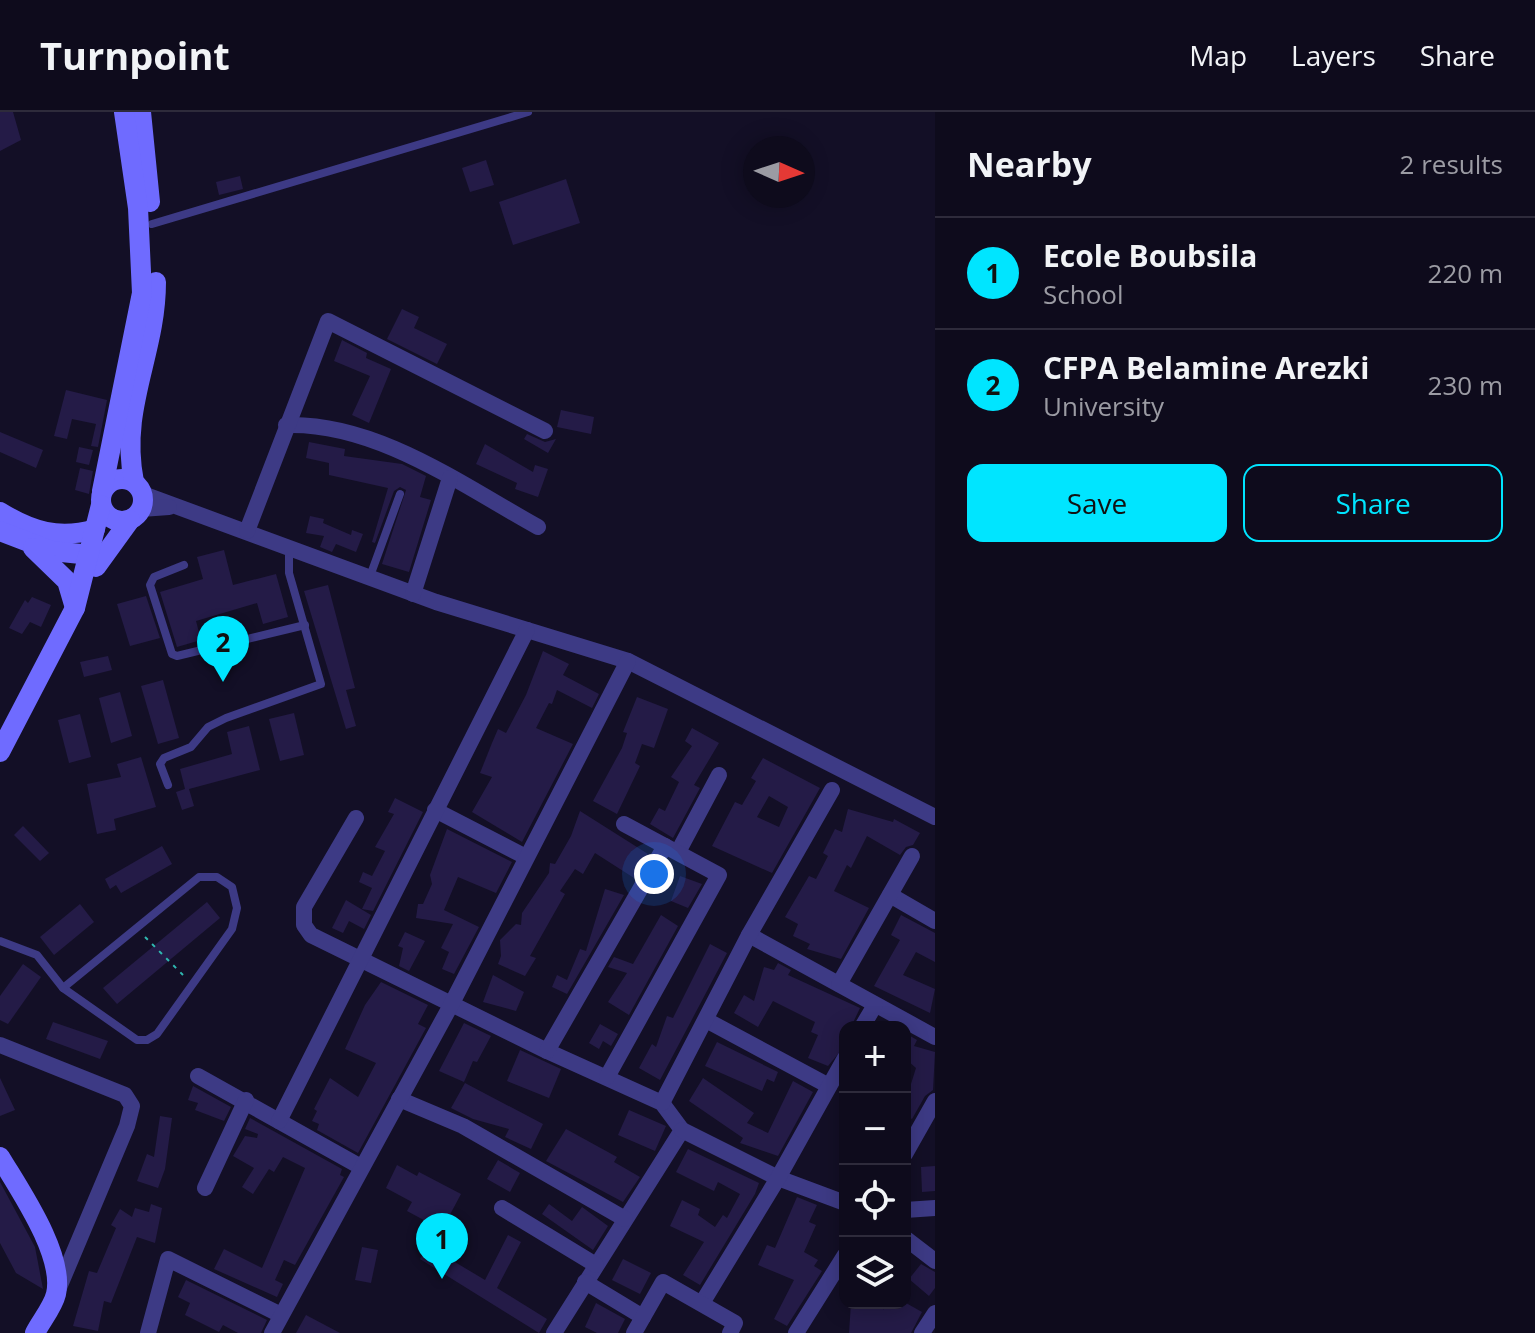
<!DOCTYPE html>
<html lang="en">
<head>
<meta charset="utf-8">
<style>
  :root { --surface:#0e0b1c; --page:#171425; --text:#f1f3f6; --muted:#9b9ba3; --line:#2e2b3b; --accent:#00e5ff }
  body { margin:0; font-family:"Open Sans",sans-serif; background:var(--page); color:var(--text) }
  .controls { position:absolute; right:24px; bottom:24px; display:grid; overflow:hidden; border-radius:16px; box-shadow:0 4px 20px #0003 }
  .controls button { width:72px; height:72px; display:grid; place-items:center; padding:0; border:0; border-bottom:2px solid var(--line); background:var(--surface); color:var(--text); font:40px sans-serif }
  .compass { position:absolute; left:743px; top:24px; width:72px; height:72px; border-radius:50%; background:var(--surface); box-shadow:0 4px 20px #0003; rotate:93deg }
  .you { position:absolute; left:654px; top:762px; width:28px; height:28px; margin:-20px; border:6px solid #fff; border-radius:50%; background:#1a73e8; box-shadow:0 0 0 12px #1a73e833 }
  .badge { display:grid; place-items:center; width:52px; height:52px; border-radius:50%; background:var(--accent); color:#111; font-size:26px; font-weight:700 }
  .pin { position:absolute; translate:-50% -66px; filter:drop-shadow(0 2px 4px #0008) }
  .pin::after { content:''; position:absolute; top:42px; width:28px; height:24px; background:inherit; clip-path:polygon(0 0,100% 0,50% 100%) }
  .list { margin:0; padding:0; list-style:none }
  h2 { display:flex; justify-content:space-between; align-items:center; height:104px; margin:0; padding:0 32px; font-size:34px }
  h2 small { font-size:26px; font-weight:400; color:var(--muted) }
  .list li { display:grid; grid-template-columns:52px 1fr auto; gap:24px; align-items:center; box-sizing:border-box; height:112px; padding:0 32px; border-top:2px solid var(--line) }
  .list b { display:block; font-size:30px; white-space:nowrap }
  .list p { margin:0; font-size:26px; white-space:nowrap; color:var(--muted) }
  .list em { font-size:26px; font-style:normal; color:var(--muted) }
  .actions { display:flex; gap:16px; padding:24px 32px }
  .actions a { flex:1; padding:18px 0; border:2px solid var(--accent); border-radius:16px; text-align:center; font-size:28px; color:var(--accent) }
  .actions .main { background:var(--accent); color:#111 }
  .icon { flex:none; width:44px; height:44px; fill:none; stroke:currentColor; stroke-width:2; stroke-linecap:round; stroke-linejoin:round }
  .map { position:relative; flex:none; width:935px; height:1221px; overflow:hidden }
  header { display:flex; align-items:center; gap:48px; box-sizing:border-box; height:112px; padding:0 40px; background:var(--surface); border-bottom:2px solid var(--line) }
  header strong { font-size:38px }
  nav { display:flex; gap:44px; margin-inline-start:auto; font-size:28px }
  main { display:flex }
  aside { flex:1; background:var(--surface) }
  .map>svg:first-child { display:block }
  .building { fill:#241b47; fill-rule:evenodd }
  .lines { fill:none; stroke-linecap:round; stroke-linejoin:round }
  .path { stroke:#2fb8b0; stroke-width:2; stroke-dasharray:4 6; stroke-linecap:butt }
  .service { stroke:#3d3a85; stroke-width:8 }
  .minor { stroke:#3d3a85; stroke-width:16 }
  .secondary { stroke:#6f6bff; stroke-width:20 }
</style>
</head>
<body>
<header>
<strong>Turnpoint</strong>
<nav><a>Map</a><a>Layers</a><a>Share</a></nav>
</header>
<main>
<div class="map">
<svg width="935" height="1221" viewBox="0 0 935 1221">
  <rect width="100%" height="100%" fill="#130f26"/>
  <g class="building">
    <polygon points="0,0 13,0 21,28 0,39"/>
    <polygon points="486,48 494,73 470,80 462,56"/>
    <polygon points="240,64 243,77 219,83 216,70"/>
    <polygon points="566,67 580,111 513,133 499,90"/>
    <polygon points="402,197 419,205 414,216 447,232 437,252 387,227"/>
    <polygon points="342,228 367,241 366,246 391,257 369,311 352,303 370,264 334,249"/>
    <polygon points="66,278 107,288 98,335 91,334 96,312 72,307 67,327 54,324"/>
    <polygon points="561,298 594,305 591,322 557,315"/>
    <polygon points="0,320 43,338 36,356 0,340"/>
    <polygon points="527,322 545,330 556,327 548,341 524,327"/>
    <polygon points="309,330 345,337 344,344 402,352 426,364 420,385 431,388 409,460 382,452 406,378 400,375 394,379 375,431 372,430 388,376 329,363 329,351 306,346"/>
    <polygon points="485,332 533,360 535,353 548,357 538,385 515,377 517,371 476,352"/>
    <polygon points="79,335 93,338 89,353 76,350"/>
    <polygon points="80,356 93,359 89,382 75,378"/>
    <polygon points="310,404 324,407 323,411 351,423 352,418 363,422 356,440 336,432 332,440 320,435 324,424 306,421"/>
    <polygon points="224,438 233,473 276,462 288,505 263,512 257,491 196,509 201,528 177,535 160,480 203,467 197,445"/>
    <polygon points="328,473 355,576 346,578 356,614 346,617 304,479"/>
    <polygon points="146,484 160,526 130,534 117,492"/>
    <polygon points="32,485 51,493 41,515 30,510 22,522 9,516 25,488 28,491"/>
    <polygon points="543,539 569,552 563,563 599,582 592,596 557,578 552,592 549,591 536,616 573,632 522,730 472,700 492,665 480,661 492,631 498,617 506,621 526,583"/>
    <polygon points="108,544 112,558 84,565 80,550"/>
    <polygon points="163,568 179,626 158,632 141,574"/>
    <polygon points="120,580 132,624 111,631 99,586"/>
    <polygon points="637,585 668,597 654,636 642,632 635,651 640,654 617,702 593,689 622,636 627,621 623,620"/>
    <polygon points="294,601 304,643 280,649 269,607"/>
    <polygon points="80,602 91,645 69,651 58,608"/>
    <polygon points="249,614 260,658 189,677 194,694 182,698 176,680 185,677 180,657 232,642 227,620"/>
    <polygon points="692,616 719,631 694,673 700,676 673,726 650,712 659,696 665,699 679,670 671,665 692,634 685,629"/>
    <polygon points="141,645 156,695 114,707 116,718 97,722 87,672 121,665 117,652"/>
    <path d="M763 646 820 676 772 761 712 734 735 690 742 693 756 669 751 666ZM769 684 788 695 779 715 757 705Z"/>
    <polygon points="395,686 423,700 373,799 362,797 372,776 359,770 363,760 372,764 385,739 375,735 394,702 388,700"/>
    <polygon points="848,697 893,710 894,707 920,721 913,733 906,735 900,743 867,724 851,756 847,753 834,779 869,796 841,847 807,837 810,832 793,824 798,812 785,805 809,764 816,767 828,744 823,741 835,717 842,720"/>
    <polygon points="580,699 648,742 634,766 595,741 583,762 575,757 560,779 565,782 530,844 536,846 525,864 498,852 501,844 500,828 516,812 521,813 522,801 549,761 550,751 555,752 571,724"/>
    <polygon points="23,714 49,741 40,749 14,723"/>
    <polygon points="447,717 512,750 496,781 458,765 444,798 479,815 454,862 442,857 449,840 441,836 453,812 416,806 418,792 423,792 432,772 430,763"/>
    <polygon points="162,734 172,752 121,781 116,773 110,777 105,767"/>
    <polygon points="680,764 702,772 688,796 671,789"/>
    <polygon points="605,777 624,783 567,882 552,875 557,863 567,868 580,837 586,839"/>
    <polygon points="346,788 371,803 364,817 349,809 343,821 332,816"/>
    <polygon points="207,790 220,806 117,892 103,876"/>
    <polygon points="80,792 94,810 54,843 40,825"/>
    <polygon points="661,803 678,814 629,903 608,890 627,861 608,855 614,845 633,852"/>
    <polygon points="901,803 935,821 935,850 916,840 903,863 935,877 930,901 874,874 900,828 891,823"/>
    <polygon points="405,820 425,829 409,859 399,854 403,836 398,834"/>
    <polygon points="710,832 727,841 660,968 639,956 652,932 656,935 667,904 673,906"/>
    <polygon points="778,851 791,858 788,863 860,896 851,915 845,915 843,936 828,954 808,946 818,923 811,920 815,910 773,889 758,915 734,901 744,883 754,889 764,855 774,858"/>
    <polygon points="23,852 41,865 8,912 0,908 0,884"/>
    <polygon points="493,863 524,880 516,899 483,890"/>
    <polygon points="381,870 428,893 418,912 426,916 358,1041 317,1018 319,1012 312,1009 317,999 314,997 330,966 358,985 376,951 345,937 365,893"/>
    <polygon points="53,910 108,929 100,947 46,927"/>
    <polygon points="464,911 491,924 477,950 473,949 464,970 439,959"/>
    <polygon points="600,912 618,922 611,934 603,929 599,937 589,931"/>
    <polygon points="905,921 917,928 914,934 935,940 933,978 925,984 912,1007 905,1003 905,991 916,956 907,948 905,952"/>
    <polygon points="717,930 778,960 774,970 767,967 762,979 705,954"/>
    <polygon points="520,938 561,957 549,986 507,969"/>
    <polygon points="0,966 15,998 0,1004"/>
    <polygon points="703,966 754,1001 747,1011 768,1021 793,969 813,980 778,1044 740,1031 743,1026 689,989"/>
    <polygon points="465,971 543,1012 531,1037 505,1025 509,1017 473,1007 451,996"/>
    <polygon points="193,974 231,995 224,1009 195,998 198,991 188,988"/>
    <polygon points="629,998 666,1014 655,1039 618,1023"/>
    <polygon points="160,1004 172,1006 165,1057 158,1076 137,1069 147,1042 154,1045"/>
    <polygon points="250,1006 342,1057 340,1063 344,1065 295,1153 284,1148 275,1168 283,1172 277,1185 214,1157 224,1137 262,1156 305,1056 283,1045 274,1060 269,1057 253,1082 242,1075 254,1056 233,1044 245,1024 257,1026 258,1022 245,1017"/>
    <polygon points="566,1017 617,1045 614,1050 640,1065 623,1090 546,1049"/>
    <polygon points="688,1037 759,1071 755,1082 700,1173 683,1163 704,1130 670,1114 682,1088 700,1097 698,1103 715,1115 723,1103 727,1106 740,1082 718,1070 714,1079 676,1060"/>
    <polygon points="498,1048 520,1061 510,1080 487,1067"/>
    <polygon points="397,1053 417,1064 419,1060 461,1082 446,1110 437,1105 433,1113 407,1099 412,1090 386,1076"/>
    <polygon points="935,1054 935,1079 922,1080 921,1055"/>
    <polygon points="0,1070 35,1135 43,1177 16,1161 0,1131"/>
    <polygon points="797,1085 817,1093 809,1110 816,1113 804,1140 818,1148 814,1154 822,1159 787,1214 774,1207 794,1168 758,1153 767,1133 775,1136"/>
    <polygon points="151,1092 162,1096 155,1131 137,1125 111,1191 104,1189 98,1219 73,1214 89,1159 97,1161 116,1116 111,1113 120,1097 132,1105 135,1096 149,1100"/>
    <polygon points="549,1092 572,1109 582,1095 608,1114 593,1138 542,1102"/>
    <polygon points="508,1123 521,1130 497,1176 547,1207 539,1221 420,1147 428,1134 485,1168"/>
    <polygon points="362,1135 378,1138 371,1171 355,1168"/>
    <polygon points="623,1147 651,1161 640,1182 612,1168"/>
    <polygon points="921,1152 935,1160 935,1176 929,1184 909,1167"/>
    <polygon points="186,1168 267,1208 261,1221 238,1221 223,1213 219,1220 185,1203 190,1191 178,1185"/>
    <polygon points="596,1191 625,1207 618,1221 597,1221 585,1215"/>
    <polygon points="851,1191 885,1191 883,1198 888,1191 906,1191 922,1200 911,1221 849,1221"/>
    <polygon points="306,1203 340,1221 296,1221"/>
  </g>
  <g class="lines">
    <polyline class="path" points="145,825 183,863"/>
    <g class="service">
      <polyline points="152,112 528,0"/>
      <polyline points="184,453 154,465 150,473 172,542 177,544 305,513"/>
      <polyline points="369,467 400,382"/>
      <polyline points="168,673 160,652 164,646 191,635 208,615 226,606 321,572 289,461 289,436"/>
      <polygon points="199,765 217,765 232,775 237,796 232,817 157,922 147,928 137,928 63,876"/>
      <polyline points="0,829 37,843 63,876"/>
    </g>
    <g class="minor">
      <path d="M286 313C376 310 462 373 538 415"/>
      <polyline points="143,382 436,490 628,549 935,705"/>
      <polyline points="141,397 169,395"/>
      <polyline points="247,419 328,209 545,319"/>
      <polyline points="413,482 450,366"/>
      <polyline points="435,698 526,745"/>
      <polyline points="356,706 304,795 304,813 311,823 547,939 662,991 682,1018 554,1221"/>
      <polyline points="678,740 719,663"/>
      <polyline points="890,783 935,809"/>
      <polyline points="749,823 935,925"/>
      <polyline points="839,872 912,744"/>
      <polyline points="706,908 829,974"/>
      <polyline points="862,915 875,893"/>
      <polyline points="0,933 125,983 132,994 127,1014 58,1178"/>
      <polyline points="547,939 665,734"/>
      <polyline points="198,964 361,1055"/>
      <polyline points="607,965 719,763 624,712"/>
      <polyline points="399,987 463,1014 625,1107"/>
      <polyline points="662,991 749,823 832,678"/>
      <polyline points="279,1009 527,518"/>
      <polyline points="682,1018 778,1066 845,1091"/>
      <polyline points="905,1042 935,989"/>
      <polyline points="205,1076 246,988"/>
      <polyline points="502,1096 596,1153"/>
      <polyline points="905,1098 935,1096"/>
      <polyline points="905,1126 935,1149"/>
      <polyline points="585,1170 643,1205"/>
      <polyline points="702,1191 778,1066 845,946"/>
      <polyline points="148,1221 168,1147 281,1203"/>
      <polyline points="272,1221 451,893 628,549"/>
      <polyline points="634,1221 663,1170 735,1211 730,1221"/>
      <polyline points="796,1221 845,1143"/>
      <polyline points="922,1221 935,1201"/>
    </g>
    <g class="secondary">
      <polyline points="141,0 150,90"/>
      <circle cx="122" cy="388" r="21"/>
      <path d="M134 370C119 295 156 243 156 170"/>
      <polyline points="102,379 142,181 138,96 124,0"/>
      <path d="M0 400C31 419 59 428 95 417"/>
      <polyline points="0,419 52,439 100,444"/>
      <polyline points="33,436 67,469 75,496"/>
      <polyline points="96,455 130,408"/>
      <polyline points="0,640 75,496 101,393"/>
      <path d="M0 1045C19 1077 65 1143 56 1182 53 1195 41 1209 35 1221"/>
    </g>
  </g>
</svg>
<div class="controls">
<button>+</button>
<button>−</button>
<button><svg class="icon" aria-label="locate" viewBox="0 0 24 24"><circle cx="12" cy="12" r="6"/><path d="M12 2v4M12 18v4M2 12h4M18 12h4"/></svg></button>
<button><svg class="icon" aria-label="layers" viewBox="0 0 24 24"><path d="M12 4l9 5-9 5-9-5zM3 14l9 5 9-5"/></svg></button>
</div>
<svg class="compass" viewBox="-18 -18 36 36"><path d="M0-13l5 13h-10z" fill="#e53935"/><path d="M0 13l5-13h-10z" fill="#9b9ba3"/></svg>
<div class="you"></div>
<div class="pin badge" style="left:442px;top:1167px">1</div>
<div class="pin badge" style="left:223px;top:570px">2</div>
</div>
<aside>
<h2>Nearby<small>2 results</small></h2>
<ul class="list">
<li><span class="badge">1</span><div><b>Ecole Boubsila</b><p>School</p></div><em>220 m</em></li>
<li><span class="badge">2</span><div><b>CFPA Belamine Arezki</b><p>University</p></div><em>230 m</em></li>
</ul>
<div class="actions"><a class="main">Save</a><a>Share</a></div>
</aside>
</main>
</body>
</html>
